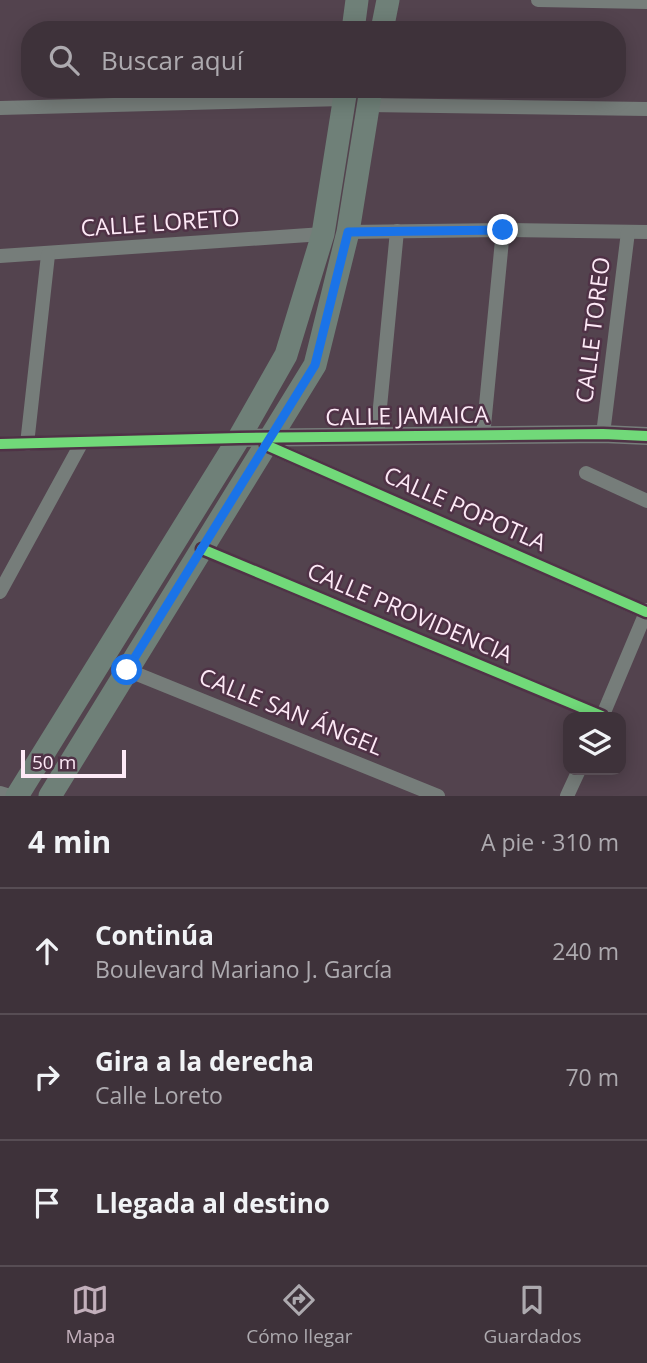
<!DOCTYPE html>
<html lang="es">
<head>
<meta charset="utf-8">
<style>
  :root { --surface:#3e323a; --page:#493e45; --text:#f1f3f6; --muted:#adaaaf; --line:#574d54; --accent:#c2afbb }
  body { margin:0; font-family:"Open Sans",sans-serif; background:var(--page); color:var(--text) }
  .controls { position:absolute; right:21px; bottom:21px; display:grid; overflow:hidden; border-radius:14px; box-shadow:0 4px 18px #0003 }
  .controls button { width:63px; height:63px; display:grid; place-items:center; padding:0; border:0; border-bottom:2px solid var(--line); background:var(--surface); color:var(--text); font:35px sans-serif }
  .scale { position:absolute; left:21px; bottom:18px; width:105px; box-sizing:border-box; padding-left:7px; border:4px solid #fde9f6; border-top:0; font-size:19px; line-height:24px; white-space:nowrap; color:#fde9f6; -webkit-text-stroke:5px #4f3246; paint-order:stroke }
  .stop { position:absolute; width:21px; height:21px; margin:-16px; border:5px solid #1a73e8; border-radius:50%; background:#fff }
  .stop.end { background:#1a73e8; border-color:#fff; box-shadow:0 2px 7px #0008 }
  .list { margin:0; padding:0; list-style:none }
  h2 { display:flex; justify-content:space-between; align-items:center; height:91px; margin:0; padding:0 28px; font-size:30px }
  h2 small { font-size:23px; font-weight:400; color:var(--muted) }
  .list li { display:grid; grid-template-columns:46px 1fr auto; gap:21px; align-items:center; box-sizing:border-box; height:126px; padding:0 28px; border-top:2px solid var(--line) }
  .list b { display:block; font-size:26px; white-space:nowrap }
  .list p { margin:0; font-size:23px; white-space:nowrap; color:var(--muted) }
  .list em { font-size:23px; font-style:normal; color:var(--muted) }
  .icon { flex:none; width:38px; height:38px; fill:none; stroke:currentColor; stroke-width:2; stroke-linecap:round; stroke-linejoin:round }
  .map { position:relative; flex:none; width:647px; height:796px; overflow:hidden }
  .search { position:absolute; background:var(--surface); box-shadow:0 4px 18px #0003; left:21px; right:21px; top:21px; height:77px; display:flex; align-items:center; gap:18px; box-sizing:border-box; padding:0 24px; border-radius:28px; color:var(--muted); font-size:26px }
  .sheet { height:469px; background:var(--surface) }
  nav { display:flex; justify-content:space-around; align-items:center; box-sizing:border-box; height:98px; border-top:2px solid var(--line); background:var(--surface); font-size:19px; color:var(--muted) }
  nav a { display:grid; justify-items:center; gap:4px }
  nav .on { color:var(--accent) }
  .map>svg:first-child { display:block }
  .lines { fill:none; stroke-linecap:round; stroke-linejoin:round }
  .minor { stroke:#767d7a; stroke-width:14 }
  .tertiary { stroke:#767d7a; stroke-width:18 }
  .primary { stroke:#6f8078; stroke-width:23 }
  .cycleway-casing { stroke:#4f3246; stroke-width:15 }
  .cycleway { stroke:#71d979; stroke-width:10 }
  .route { stroke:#1a73e8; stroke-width:9 }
  .labels { text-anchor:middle; stroke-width:5; stroke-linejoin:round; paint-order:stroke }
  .street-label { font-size:23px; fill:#fde9f6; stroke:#4f3246 }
</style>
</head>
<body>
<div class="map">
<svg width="647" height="796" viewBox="0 0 647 796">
  <rect width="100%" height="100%" fill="#53434e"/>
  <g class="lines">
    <g class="minor">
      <polyline points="538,0 647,2"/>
      <polyline points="368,105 647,109"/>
      <polyline points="0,108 344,99"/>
      <polyline points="348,232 503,230 647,232"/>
      <polyline points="0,256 323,234"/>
      <polyline points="603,434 628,232"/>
      <polyline points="483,436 503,230"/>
      <polyline points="377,438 397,231"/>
      <polyline points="0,444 239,438"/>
      <polyline points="27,444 48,255"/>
      <polyline points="266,445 646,612"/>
      <polyline points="586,473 647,501"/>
      <polyline points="202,549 602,716"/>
      <polyline points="0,592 82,442"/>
      <polyline points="127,670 438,796"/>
      <polyline points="602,717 647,610"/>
      <polyline points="0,793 10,796"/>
      <polyline points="567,796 579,770"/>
    </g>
    <polyline class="tertiary" points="239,438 603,434 647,436"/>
    <g class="primary">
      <polyline points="353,30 357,0"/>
      <polyline points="382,30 388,0"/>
      <polyline points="17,796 239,438 286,355 323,234 346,89"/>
      <polyline points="50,796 315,365 348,232 371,89"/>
    </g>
    <g class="cycleway-casing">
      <g id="cycleway">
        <polyline points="0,444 239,438 603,434 647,436"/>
        <polyline points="266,445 646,612"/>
        <polyline points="202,549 602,716"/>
      </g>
    </g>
    <use href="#cycleway" class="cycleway"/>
  </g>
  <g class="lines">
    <polyline class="route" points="127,670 315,365 348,232 503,230"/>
  </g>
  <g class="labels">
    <g class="street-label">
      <text transform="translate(160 223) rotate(-4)" y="8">CALLE LORETO</text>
      <text transform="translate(593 330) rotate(-83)" y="8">CALLE TOREO</text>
      <text transform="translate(407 416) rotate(-1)" y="8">CALLE JAMAICA</text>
      <text transform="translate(465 509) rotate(24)" y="8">CALLE POPOTLA</text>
      <text transform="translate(410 613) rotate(23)" y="8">CALLE PROVIDENCIA</text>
      <text transform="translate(291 712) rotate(22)" y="8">CALLE SAN ÁNGEL</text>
    </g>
  </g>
</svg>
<div class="controls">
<button><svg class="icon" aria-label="layers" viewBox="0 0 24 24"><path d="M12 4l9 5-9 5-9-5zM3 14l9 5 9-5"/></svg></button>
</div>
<div class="scale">50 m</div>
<div class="stop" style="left:127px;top:670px"></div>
<div class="stop end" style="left:503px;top:230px"></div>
<div class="search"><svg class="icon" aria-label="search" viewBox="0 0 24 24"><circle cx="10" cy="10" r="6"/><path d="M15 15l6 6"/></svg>Buscar aquí</div>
</div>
<section class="sheet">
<h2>4 min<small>A pie · 310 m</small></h2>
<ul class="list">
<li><svg class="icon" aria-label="ahead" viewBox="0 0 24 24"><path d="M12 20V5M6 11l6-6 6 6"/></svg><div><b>Continúa</b><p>Boulevard Mariano J. García</p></div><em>240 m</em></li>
<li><svg class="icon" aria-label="right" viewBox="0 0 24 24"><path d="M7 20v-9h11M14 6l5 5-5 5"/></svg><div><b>Gira a la derecha</b><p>Calle Loreto</p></div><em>70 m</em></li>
<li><svg class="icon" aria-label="arrive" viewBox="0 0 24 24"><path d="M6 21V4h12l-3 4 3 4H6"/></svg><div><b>Llegada al destino</b></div></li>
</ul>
</section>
<nav>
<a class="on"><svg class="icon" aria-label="map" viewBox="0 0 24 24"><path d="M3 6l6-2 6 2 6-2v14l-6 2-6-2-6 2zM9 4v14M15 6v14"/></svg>Mapa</a>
<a><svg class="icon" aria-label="directions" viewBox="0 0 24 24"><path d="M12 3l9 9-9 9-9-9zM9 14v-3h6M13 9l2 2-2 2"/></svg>Cómo llegar</a>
<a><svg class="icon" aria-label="saved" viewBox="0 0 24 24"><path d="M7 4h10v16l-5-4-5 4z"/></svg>Guardados</a>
</nav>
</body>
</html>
